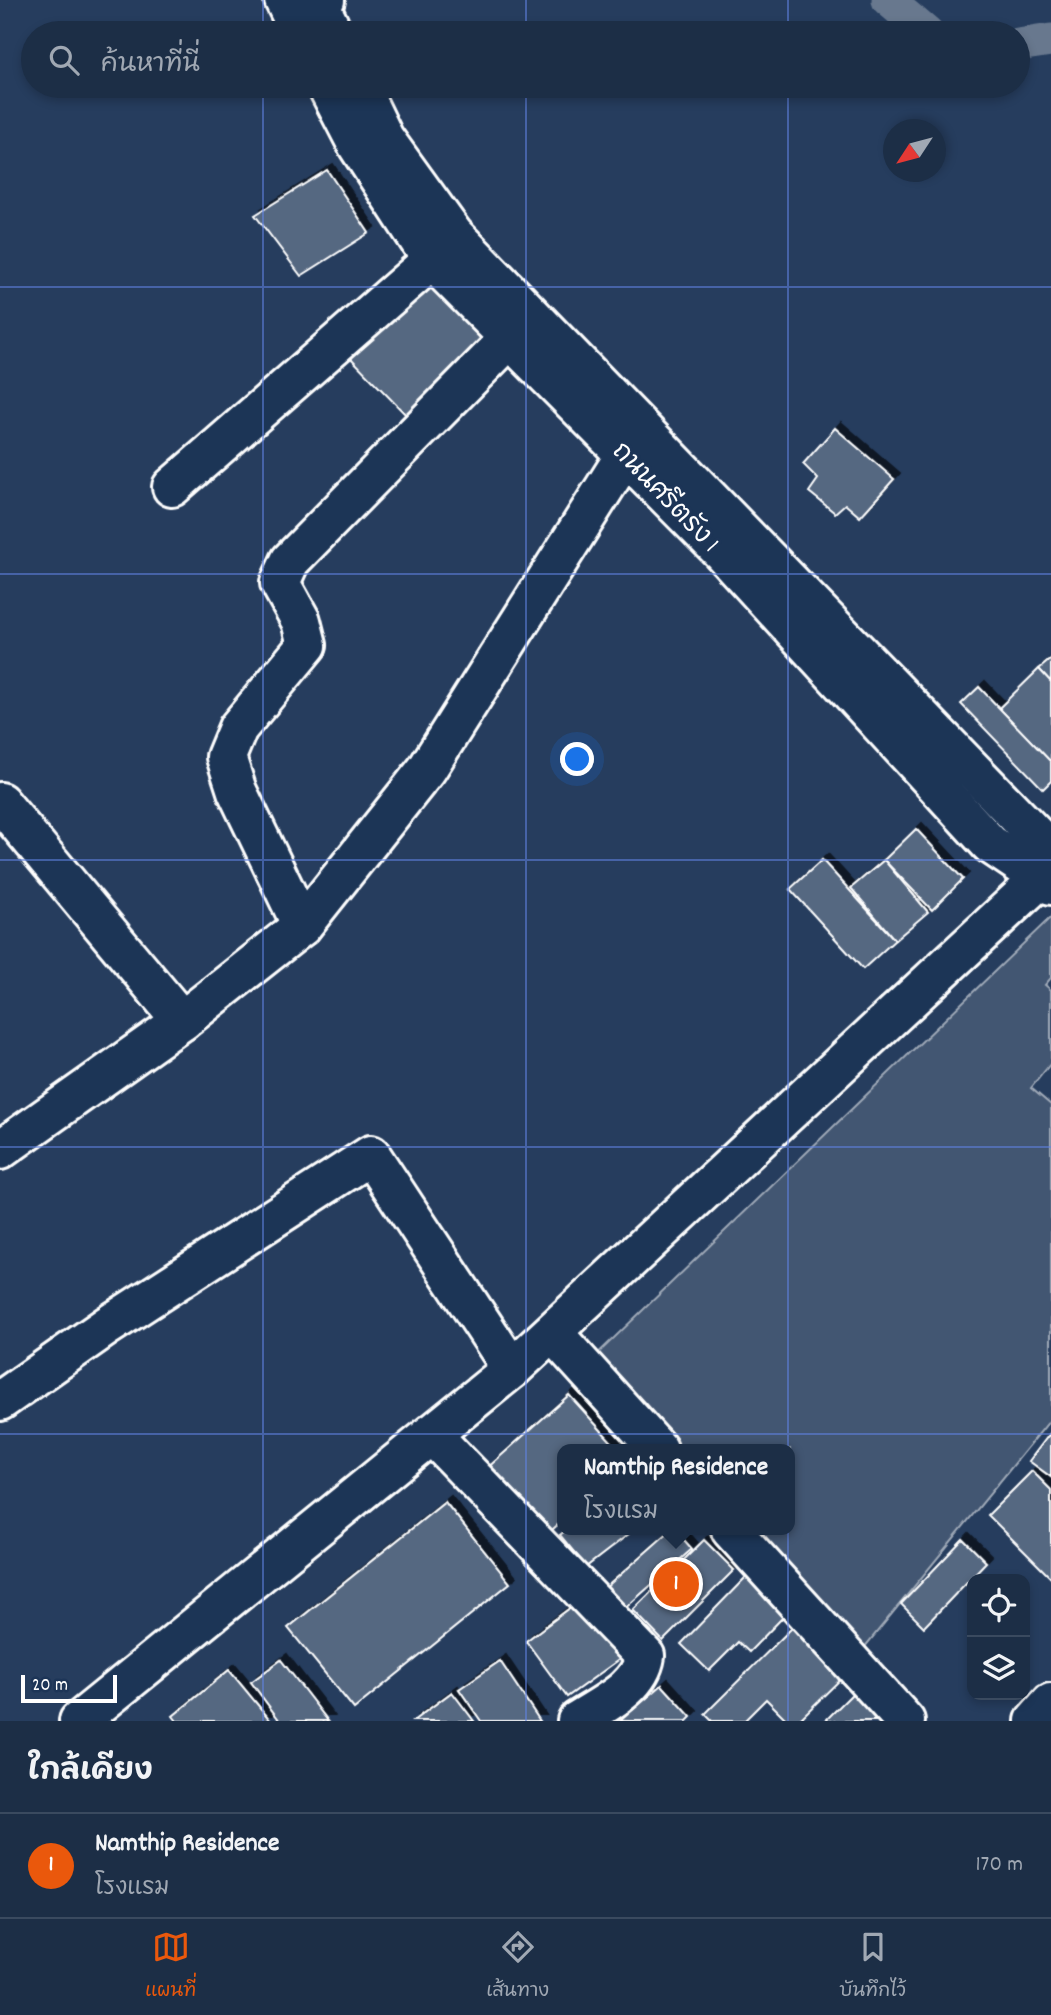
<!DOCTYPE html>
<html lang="th">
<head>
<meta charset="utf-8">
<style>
  :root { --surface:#1c2e46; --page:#293a51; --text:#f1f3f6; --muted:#a0a8b3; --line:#3a4a5f; --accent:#ea580c }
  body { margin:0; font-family:Dekko,"Playpen Sans Thai",sans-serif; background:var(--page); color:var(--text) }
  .controls { position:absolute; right:21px; bottom:21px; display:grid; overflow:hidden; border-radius:14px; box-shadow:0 4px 10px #0003 }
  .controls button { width:63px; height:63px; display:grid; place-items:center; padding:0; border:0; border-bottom:2px solid var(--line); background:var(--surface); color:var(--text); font:35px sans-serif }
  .compass { position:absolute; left:883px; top:119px; width:63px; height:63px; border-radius:50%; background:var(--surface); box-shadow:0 4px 10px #0003; rotate:234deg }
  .scale { position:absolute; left:21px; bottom:18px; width:96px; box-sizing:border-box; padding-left:7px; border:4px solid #fff; border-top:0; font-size:19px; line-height:24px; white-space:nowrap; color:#fff; -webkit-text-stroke:5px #1d3557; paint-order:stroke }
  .you { position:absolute; left:578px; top:760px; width:24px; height:24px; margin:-18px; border:5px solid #fff; border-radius:50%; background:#1a73e8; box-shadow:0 0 0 10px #1a73e833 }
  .badge { display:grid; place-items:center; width:46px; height:46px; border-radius:50%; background:var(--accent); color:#fff; font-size:23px; font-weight:700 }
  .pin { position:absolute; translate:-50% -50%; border:4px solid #fff; box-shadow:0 2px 7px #0006 }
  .popup { position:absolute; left:557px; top:1444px; width:238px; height:91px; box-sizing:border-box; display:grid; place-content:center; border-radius:14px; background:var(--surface); filter:drop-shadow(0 2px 5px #0005); font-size:23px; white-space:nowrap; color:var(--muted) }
  .popup b { font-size:26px; color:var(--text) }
  .popup::after { content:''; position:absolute; left:50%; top:100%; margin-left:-14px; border:14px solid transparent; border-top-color:var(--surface) }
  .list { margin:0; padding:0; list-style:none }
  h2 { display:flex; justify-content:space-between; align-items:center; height:91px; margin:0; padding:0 28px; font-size:30px }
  h2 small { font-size:23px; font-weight:400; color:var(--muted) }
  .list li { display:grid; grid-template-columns:46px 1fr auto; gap:21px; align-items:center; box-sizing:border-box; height:105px; padding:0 28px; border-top:2px solid var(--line) }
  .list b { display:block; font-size:26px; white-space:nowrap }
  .list p { margin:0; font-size:23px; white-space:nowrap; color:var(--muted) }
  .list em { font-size:23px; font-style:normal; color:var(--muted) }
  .icon { flex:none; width:38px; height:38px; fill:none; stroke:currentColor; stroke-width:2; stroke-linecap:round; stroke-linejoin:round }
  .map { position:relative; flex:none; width:1051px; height:1721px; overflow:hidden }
  .search { position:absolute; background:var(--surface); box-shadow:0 4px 10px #0003; left:21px; right:21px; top:21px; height:77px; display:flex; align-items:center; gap:18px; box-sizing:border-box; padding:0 24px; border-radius:38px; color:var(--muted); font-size:26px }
  .sheet { height:196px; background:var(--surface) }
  nav { display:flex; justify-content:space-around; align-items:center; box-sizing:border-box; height:98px; border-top:2px solid var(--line); background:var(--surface); font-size:19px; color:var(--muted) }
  nav a { display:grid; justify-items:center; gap:4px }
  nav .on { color:var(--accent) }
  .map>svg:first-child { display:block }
  .green { fill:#425672; stroke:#a0aab8; stroke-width:2 }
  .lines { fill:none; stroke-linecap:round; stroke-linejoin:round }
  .canal { stroke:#67788e; stroke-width:33 }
  .building { fill:#556781; stroke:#fff; stroke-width:2; filter:url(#shadow) }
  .minor-casing { stroke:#fff; stroke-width:44 }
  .minor { stroke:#1d3557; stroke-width:38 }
  .grid { fill:none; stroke:#6183e4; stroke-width:2; stroke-opacity:0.55 }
  .labels { text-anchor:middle; stroke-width:6; stroke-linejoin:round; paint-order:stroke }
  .street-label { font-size:26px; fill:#fff; stroke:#1d3557 }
</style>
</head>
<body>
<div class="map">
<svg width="1051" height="1721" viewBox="0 0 1051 1721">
  <defs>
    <filter id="shadow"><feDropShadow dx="6" dy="-6" stdDeviation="0" flood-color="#0009"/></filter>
  </defs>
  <rect width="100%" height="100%" fill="#263d5e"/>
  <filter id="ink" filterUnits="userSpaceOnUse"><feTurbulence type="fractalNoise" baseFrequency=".0143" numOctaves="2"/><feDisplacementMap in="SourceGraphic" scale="14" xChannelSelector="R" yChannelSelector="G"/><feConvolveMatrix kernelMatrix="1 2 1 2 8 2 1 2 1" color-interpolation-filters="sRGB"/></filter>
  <g filter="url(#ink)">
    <polygon class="green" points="1051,917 1051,978 1045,985 1051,990 1051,1063 1031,1088 1051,1105 1051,1419 855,1659 740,1530 790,1530 790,1449 668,1449 589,1362"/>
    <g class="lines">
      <g class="canal">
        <polyline points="888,0 927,33"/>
        <polyline points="1018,45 1051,40"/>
      </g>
    </g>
    <g class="building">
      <polygon points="327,170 369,233 301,276 255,215"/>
      <polygon points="419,276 482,338 411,420 344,351"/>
      <polygon points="835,428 894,479 860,517 845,504 835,513 809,492 818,479 803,464"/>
      <polygon points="1051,659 1051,682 1039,669"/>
      <polygon points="1039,669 1051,682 1051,762 999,708"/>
      <polygon points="979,687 1051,762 1051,781 1043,789 961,704"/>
      <polygon points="916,829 963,879 932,910 884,860"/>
      <polygon points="822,860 895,940 863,969 790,889"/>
      <polygon points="884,860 928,912 895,940 851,888"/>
      <polygon points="569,1395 618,1449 562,1449 562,1521 544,1537 485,1470"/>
      <polygon points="1051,1432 1051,1477 1029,1461"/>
      <polygon points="1032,1471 1051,1490 1051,1578 988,1515"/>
      <polygon points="445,1502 510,1583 354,1709 288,1628"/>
      <polygon points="566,1530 634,1530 586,1567 560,1535"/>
      <polygon points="671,1530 675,1530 692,1549 623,1610 604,1589"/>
      <polygon points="963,1539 986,1562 924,1627 901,1604"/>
      <polygon points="704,1540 734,1570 663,1641 633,1610"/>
      <polygon points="747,1576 786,1614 749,1652 738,1642 709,1671 681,1644"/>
      <polygon points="582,1599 624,1656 567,1697 526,1641"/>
      <polygon points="800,1620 849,1671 798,1721 788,1721 766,1699 744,1721 712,1721 705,1714"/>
      <polygon points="281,1660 328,1721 280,1721 251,1682"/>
      <polygon points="500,1661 540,1721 481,1721 459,1689"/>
      <polygon points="229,1670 271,1721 177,1721 173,1716"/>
      <polygon points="662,1685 691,1717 687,1721 620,1721"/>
      <polygon points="861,1685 897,1721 825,1721"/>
      <polygon points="452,1692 474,1721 413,1721"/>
    </g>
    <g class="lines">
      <g class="minor-casing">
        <g id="minor">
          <polyline points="284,0 300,33"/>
          <polyline points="317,0 333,33"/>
          <polyline points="292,18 325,0"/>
          <polyline points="327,86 358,146 432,260 721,551 990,844 1051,885"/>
          <polyline points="359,86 384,138 454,235 1051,851"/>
          <polyline points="172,487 432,260"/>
          <polyline points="0,802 182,1021"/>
          <polyline points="302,926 237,791 226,757 238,728 307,645 301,621 280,583 290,561 510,338"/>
          <polyline points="0,1150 182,1021 302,926 427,769 626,454"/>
          <polyline points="553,1333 658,1449"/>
          <polyline points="0,1401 107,1326 371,1155 512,1369"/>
          <path d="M431 1434 645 1656C640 1688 603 1704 577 1721"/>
          <polyline points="731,1530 905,1721"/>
          <polyline points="79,1721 512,1369 1051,869"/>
          <polyline points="1035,1721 1051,1703"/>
        </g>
      </g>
      <use href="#minor" class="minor"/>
    </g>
  </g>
  <path class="grid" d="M263 0V33M526 0V33M788 0V33M263 86V1721M526 86V1721M788 86V1721M0 287H1051M0 574H1051M0 860H1051M0 1147H1051M0 1434H1051"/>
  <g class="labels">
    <g class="street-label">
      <text transform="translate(667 496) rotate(46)" y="9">ถนนศรีตรัง 1</text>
    </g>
  </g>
</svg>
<div class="controls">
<button><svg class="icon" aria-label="locate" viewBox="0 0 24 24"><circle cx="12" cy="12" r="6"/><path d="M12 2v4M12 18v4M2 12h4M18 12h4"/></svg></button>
<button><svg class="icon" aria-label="layers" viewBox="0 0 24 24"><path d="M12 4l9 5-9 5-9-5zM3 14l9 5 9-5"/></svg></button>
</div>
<svg class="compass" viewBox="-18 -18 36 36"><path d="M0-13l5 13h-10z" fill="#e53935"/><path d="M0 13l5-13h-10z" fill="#a0a8b3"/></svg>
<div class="scale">20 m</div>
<div class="you"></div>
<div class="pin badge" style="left:676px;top:1584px">1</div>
<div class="popup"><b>Namthip Residence</b>โรงแรม</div>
<div class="search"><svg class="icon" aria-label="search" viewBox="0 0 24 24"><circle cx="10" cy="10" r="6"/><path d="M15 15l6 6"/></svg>ค้นหาที่นี่</div>
</div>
<section class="sheet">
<h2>ใกล้เคียง<small></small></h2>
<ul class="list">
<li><span class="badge">1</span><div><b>Namthip Residence</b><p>โรงแรม</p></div><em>170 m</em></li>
</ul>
</section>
<nav>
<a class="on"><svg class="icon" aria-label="map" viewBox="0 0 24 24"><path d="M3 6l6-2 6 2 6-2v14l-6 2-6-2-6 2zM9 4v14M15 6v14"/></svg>แผนที่</a>
<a><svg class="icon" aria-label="directions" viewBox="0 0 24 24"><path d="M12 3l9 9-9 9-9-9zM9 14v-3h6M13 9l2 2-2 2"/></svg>เส้นทาง</a>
<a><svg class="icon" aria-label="saved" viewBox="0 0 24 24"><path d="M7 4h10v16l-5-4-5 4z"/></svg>บันทึกไว้</a>
</nav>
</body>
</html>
